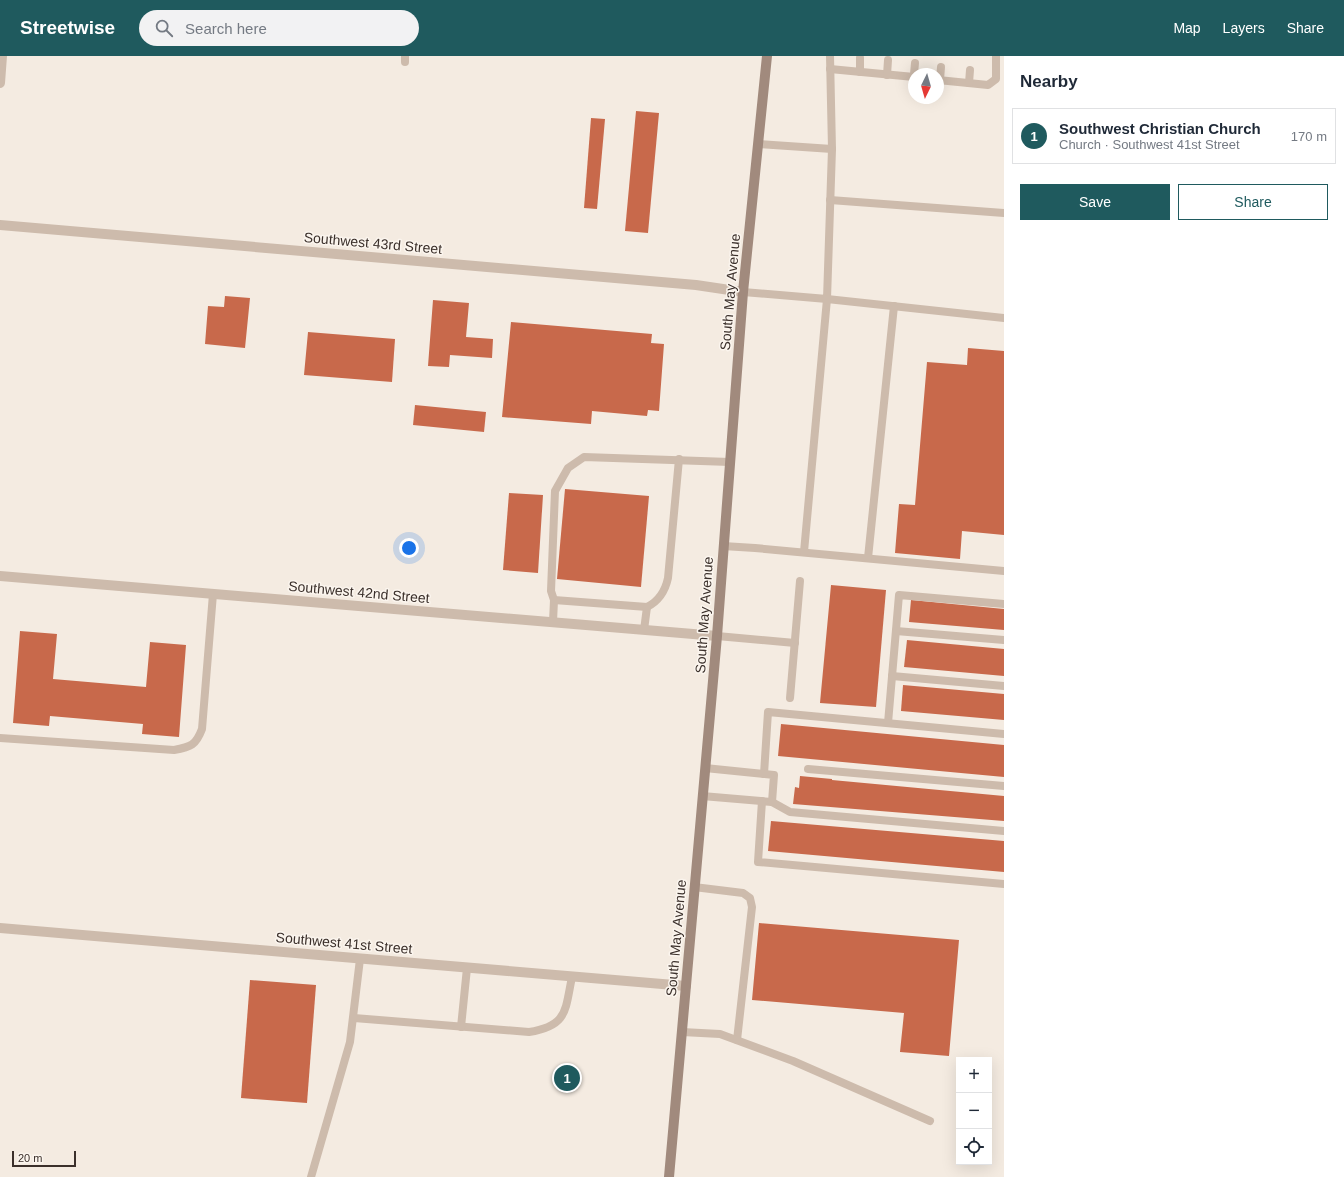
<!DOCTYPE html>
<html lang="en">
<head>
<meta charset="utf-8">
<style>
  :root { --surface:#fff; --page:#f2f2f3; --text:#1f2937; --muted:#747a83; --line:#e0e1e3; --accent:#1f5a5e }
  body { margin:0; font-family:Helvetica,sans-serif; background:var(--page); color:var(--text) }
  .controls { position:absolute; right:12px; bottom:12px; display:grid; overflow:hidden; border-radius:0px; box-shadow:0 4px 16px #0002 }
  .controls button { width:36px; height:36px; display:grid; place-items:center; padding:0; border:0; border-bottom:1px solid var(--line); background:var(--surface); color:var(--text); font:20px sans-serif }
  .compass { position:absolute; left:908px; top:12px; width:36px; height:36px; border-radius:50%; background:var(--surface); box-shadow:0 4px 16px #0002; rotate:185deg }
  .scale { position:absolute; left:12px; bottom:10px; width:64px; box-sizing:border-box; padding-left:4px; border:2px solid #3b302b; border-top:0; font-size:11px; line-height:14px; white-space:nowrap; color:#3b302b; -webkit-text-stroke:3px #fbf5ee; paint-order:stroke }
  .you { position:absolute; left:409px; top:492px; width:14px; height:14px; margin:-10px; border:3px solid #fff; border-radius:50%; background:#1a73e8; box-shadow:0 0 0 6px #1a73e833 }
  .badge { display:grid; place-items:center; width:26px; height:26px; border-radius:50%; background:var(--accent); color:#fff; font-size:13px; font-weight:700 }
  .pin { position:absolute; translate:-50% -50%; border:2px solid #fff; box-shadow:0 1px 4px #0006 }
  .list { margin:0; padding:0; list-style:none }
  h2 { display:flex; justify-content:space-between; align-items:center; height:52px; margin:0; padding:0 16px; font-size:17px }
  h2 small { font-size:13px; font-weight:400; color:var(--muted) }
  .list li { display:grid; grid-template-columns:26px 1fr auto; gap:12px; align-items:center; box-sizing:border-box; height:56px; margin:0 8px 8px; padding:0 8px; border:1px solid var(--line); border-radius:0px }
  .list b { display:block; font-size:15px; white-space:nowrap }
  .list p { margin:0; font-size:13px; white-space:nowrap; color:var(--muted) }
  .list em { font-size:13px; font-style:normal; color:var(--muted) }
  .actions { display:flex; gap:8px; padding:12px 16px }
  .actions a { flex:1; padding:9px 0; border:1px solid var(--accent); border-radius:0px; text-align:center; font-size:14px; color:var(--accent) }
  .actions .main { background:var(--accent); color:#fff }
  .icon { flex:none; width:22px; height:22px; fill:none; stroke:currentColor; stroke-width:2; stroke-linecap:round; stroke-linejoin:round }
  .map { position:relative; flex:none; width:1004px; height:1121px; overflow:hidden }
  header { display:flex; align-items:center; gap:24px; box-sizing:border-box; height:56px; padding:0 20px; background:var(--accent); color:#fff }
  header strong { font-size:19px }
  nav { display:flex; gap:22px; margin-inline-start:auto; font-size:14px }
  .search { width:280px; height:36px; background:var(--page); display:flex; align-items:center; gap:10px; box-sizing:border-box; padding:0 14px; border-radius:22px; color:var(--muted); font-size:15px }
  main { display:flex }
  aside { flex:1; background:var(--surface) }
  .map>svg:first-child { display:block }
  .building { fill:#c8694b }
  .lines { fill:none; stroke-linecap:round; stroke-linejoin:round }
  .service { stroke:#cdbbac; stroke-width:8 }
  .minor { stroke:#cdbbac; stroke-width:10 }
  .secondary { stroke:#a18a7d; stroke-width:10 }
  .labels { text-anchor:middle; stroke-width:3; stroke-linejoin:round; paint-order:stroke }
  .street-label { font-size:14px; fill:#3b302b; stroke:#fbf5ee }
</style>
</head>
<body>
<header>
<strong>Streetwise</strong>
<div class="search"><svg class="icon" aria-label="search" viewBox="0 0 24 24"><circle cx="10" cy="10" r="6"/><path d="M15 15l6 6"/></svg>Search here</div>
<nav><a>Map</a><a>Layers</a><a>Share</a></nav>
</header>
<main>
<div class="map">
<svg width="1004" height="1121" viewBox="0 0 1004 1121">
  <rect width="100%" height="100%" fill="#f4ebe1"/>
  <g class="building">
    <polygon points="636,55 659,57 648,177 625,175"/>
    <polygon points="591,62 605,63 597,153 584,152"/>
    <polygon points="225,240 250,242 245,292 205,288 208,250 224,251"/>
    <polygon points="433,244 469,247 466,281 493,283 492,302 450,299 449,311 428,310"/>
    <polygon points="511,266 652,278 651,287 664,288 659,355 648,354 647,360 592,355 591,368 502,361"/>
    <polygon points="308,276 395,283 392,326 304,319"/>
    <polygon points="968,292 1004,295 1004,479 962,475 960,503 895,497 899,448 915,449 927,306 967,309"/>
    <polygon points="415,349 486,356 484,376 413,369"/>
    <polygon points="565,433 649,440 641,531 557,523"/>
    <polygon points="509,437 543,439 538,517 503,514"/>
    <polygon points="831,529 886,534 876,651 820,647"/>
    <polygon points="911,544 1004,553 1004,574 909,566"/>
    <polygon points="20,575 57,578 53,623 146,631 150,586 186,589 179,681 142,678 143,668 50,660 49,670 13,667"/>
    <polygon points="907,584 1004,593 1004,620 904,611"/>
    <polygon points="903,629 1004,638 1004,664 901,655"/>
    <polygon points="781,668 1004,689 1004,721 778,700"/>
    <polygon points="800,720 832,723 832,724 1004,740 1004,765 793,748 795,731 799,732"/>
    <polygon points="771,765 1004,785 1004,816 768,795"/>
    <polygon points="759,867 959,884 949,1000 900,996 904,957 752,944"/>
    <polygon points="250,924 316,929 307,1047 241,1042"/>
  </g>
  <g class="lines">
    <g class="service">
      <polyline points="405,6 405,0"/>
      <polyline points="830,13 914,21"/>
      <polyline points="860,16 860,2"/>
      <polyline points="914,18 915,7"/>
      <polyline points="887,19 888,4"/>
      <polyline points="938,24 988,29 996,23 996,0"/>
      <polyline points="940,24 941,11"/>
      <polyline points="969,27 970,14"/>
      <polyline points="758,88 832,93"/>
      <polyline points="830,144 1004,157"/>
      <polyline points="743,236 827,243 832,93 830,0"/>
      <polyline points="723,490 755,492 1004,515"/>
      <polyline points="804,496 827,243 1004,262"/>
      <polyline points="868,502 894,250"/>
      <path d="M554 544 647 551C659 545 665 536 668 522L679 403"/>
      <polyline points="553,566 554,544 551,535 555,435 568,412 584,401 730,406"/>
      <polyline points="644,574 647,551"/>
      <polyline points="896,575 1004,584"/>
      <polyline points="717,580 795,587"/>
      <polyline points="892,620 1004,630"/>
      <polyline points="790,642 800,525"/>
      <polyline points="888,667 899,539 1004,548"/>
      <path d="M0 682 174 694C191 691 196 689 202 673L213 538"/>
      <polyline points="808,713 1004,730"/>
      <polyline points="764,718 768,656 1004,678"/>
      <polyline points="702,740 772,746 774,719 705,712"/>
      <polyline points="762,745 758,806 1004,828"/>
      <polyline points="772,746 790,756 1004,775"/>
      <polyline points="694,831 743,837 750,842 752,851 737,984"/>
      <path d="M354 962 529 976C568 970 565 954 572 921"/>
      <polyline points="461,971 467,912"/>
      <polyline points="682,976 720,978 793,1005 930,1065"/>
      <polyline points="311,1121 350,986 360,903"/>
    </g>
    <g class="minor">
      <polyline points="0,27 2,0"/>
      <polyline points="0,169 696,229 743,236"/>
      <polyline points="0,520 717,580"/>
      <polyline points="0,872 686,930"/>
    </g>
    <polyline class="secondary" points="669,1121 717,580 743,236 767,0"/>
  </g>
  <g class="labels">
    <g class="street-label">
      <text transform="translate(373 187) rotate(5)" y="5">Southwest 43rd Street</text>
      <text transform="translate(730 236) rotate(-85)" y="5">South May Avenue</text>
      <text transform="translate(359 536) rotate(5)" y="5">Southwest 42nd Street</text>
      <text transform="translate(704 559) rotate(-86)" y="5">South May Avenue</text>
      <text transform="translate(676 882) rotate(-85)" y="5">South May Avenue</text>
      <text transform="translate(344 887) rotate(5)" y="5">Southwest 41st Street</text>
    </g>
  </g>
</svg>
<div class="controls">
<button>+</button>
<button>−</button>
<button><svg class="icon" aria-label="locate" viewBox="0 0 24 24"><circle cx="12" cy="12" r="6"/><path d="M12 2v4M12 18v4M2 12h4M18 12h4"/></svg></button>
</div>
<svg class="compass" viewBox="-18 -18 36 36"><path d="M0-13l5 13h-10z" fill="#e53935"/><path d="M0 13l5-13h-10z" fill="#747a83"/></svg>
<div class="scale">20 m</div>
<div class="you"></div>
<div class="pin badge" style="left:567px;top:1022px">1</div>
</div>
<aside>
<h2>Nearby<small></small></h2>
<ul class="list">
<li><span class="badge">1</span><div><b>Southwest Christian Church</b><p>Church · Southwest 41st Street</p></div><em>170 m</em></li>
</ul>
<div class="actions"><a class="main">Save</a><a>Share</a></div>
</aside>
</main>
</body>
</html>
